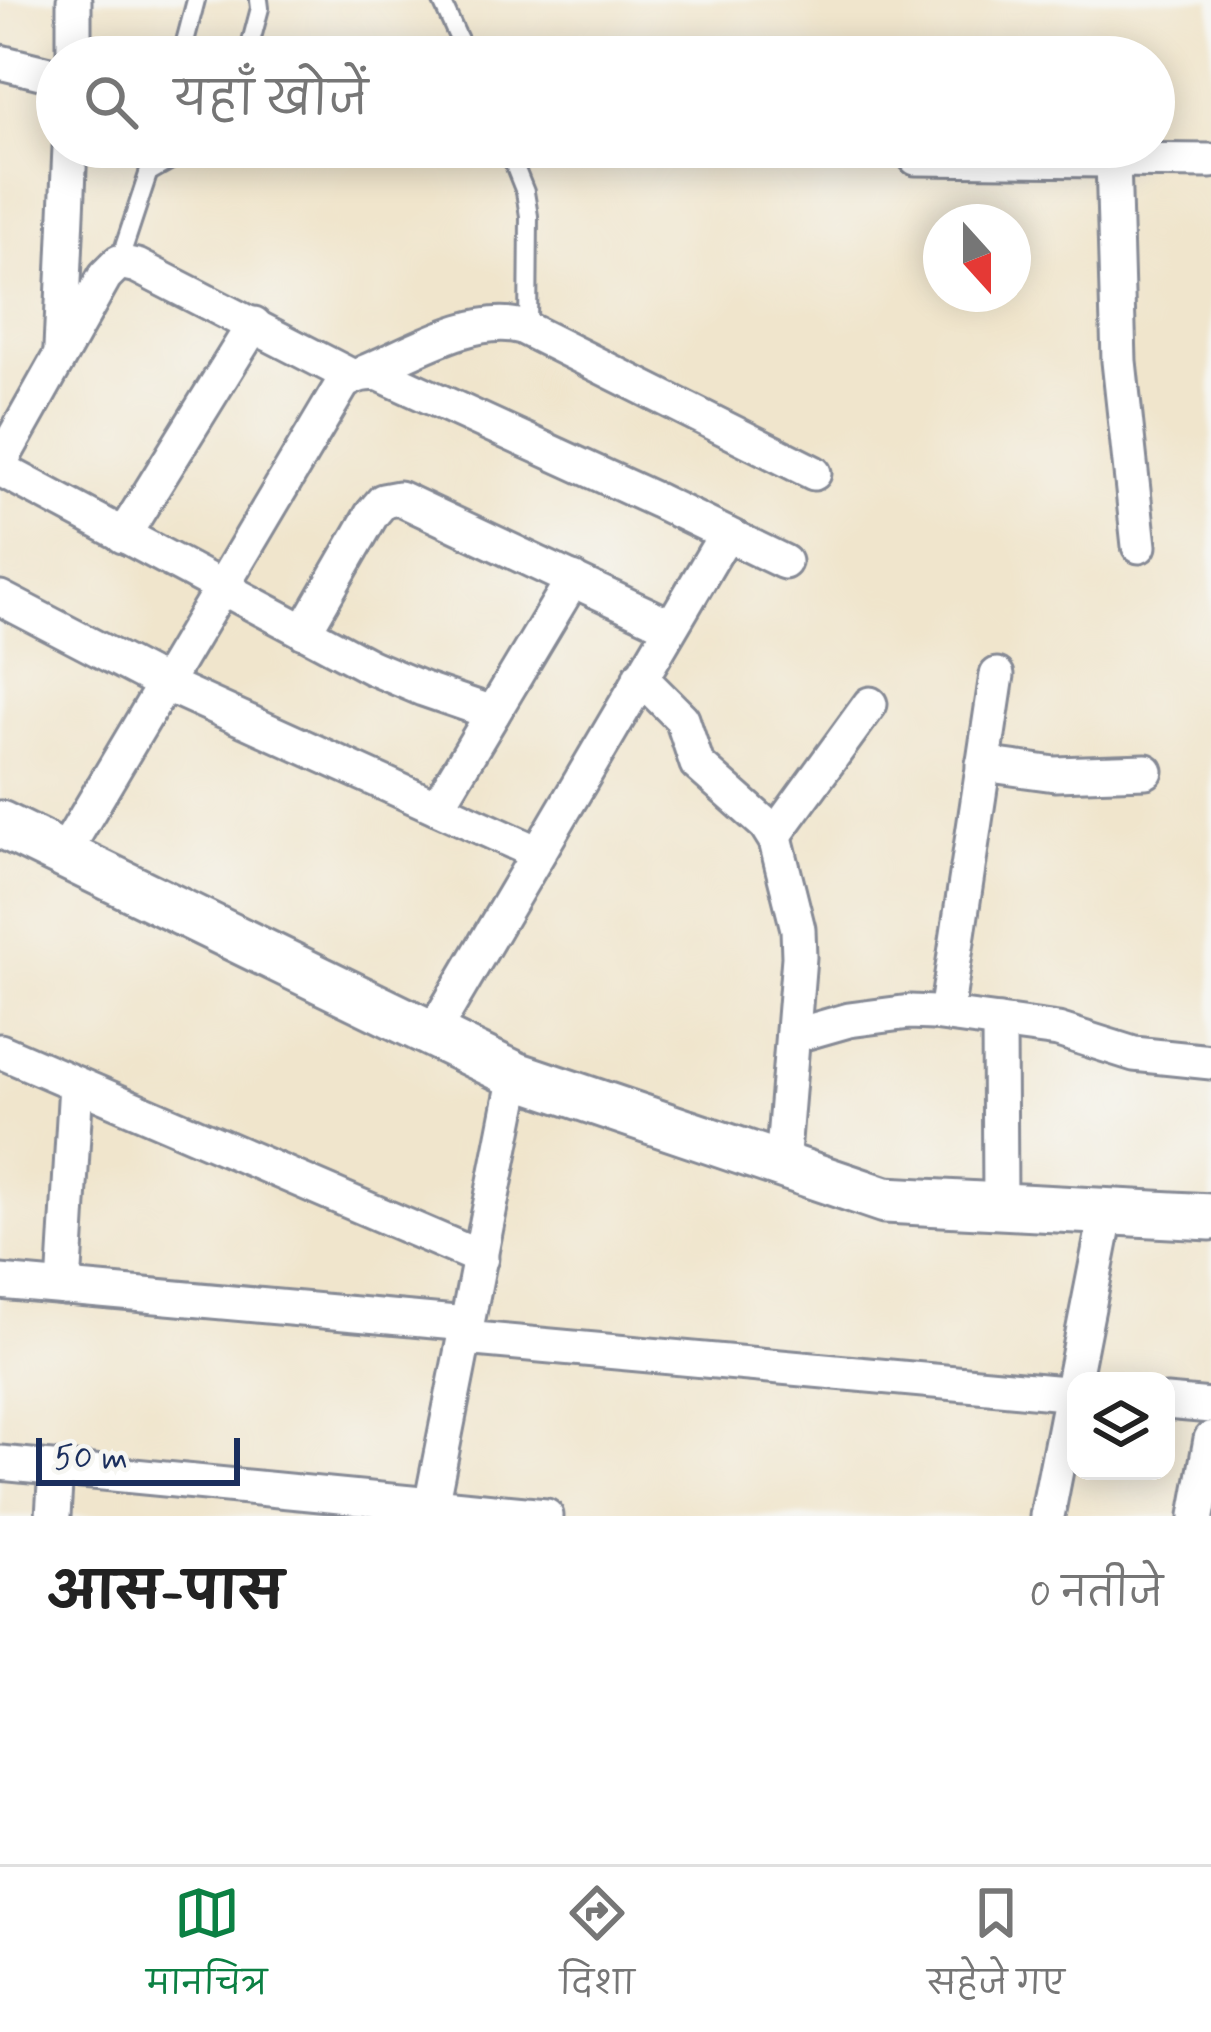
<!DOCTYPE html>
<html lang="hi">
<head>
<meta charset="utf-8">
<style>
  :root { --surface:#fff; --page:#f6f6f6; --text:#222; --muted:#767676; --line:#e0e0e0; --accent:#0b8043 }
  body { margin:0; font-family:Mynerve,"Playpen Sans Deva",sans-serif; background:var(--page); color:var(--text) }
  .controls { position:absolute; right:36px; bottom:36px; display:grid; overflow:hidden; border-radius:24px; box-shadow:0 6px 30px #0003 }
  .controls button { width:108px; height:108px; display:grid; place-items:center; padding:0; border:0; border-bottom:3px solid var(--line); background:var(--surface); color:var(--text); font:60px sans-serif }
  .compass { position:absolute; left:923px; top:204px; width:108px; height:108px; border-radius:50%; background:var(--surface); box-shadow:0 6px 30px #0003; rotate:159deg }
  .scale { position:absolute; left:36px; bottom:30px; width:204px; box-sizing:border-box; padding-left:12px; border:6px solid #1b2f5e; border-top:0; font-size:33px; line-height:42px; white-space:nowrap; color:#1b2f5e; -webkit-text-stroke:9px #f6f6f2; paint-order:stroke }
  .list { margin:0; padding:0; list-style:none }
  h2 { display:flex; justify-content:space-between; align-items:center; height:156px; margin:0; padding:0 48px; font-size:51px }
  h2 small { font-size:39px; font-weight:400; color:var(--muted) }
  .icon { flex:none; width:66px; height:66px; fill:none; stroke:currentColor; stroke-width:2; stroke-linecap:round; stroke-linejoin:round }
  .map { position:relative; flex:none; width:1211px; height:1516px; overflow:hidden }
  .search { position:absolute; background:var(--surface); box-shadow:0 6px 30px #0003; left:36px; right:36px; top:36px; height:132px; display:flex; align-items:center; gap:30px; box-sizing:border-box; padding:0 42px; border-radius:66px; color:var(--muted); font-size:45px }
  .sheet { height:348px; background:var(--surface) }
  nav { display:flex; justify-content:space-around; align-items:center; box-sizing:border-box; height:168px; border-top:3px solid var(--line); background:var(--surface); font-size:33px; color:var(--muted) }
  nav a { display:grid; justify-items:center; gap:6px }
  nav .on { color:var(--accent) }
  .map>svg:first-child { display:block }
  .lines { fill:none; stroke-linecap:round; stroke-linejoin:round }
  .lane-casing { stroke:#868a95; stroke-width:22 }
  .street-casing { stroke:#868a95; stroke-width:39 }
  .secondary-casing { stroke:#868a95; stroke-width:51 }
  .lane { stroke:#fff; stroke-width:16 }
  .street { stroke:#fff; stroke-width:33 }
  .secondary { stroke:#fff; stroke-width:45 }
</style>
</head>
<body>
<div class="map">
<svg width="1211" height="1516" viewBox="0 0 1211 1516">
  <rect width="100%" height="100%" fill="#f6f6f2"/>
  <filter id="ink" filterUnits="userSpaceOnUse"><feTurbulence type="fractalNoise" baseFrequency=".00833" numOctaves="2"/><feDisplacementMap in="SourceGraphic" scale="24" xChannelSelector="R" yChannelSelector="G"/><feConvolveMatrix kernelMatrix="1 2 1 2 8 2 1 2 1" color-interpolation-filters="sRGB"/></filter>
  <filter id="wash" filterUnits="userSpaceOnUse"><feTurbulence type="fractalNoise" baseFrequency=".004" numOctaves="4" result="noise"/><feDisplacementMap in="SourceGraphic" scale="48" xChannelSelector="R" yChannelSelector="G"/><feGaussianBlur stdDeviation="2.7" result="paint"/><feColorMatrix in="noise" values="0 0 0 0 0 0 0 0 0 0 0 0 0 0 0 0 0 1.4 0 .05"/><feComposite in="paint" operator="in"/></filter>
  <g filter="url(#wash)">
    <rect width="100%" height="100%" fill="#f0e5cc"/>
  </g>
  <g filter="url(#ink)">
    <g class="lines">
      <g class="lane-casing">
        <g id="lane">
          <polyline points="441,0 467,57"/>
          <polyline points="181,57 196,0"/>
          <polyline points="247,57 260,8 259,0"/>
          <polyline points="507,147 525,192 529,216 528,331"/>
          <polyline points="148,173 194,147"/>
          <polyline points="119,262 157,147"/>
        </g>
      </g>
      <g class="street-casing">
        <g id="street">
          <polyline points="74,0 74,57"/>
          <polyline points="0,62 57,76"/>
          <polyline points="916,158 1211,161"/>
          <polyline points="1113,160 1119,361 1139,546"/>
          <polyline points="61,348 70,147"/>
          <path d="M365 372C409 354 476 313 522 327L814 473"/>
          <polyline points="0,463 105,276 119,262 137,266 353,377"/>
          <polyline points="0,469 371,667 423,689 493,713"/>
          <polyline points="123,536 254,324"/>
          <polyline points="0,598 165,684 538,853"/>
          <polyline points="304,632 372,514 383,501 399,498 671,626"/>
          <polyline points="640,677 682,719 697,764 766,825 776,841 798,929 799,957 782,1165"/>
          <polyline points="983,764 1055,774 1146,771"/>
          <polyline points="437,807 573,579"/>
          <polyline points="774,836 870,704"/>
          <path d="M63 855 343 383C356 375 365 372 380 374L658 501 784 562"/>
          <polyline points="946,1014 997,675"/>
          <polyline points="999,1022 1000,1206"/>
          <polyline points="432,1034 726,534"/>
          <polyline points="793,1036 849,1020 910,1012 933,1013 1058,1030 1134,1054 1211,1062"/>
          <polyline points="0,1051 481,1258"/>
          <polyline points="0,1282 467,1324"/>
          <polyline points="64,1288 76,1084"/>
          <polyline points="464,1338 1076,1394"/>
          <polyline points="1166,1402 1211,1406"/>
          <polyline points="0,1463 546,1516"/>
          <polyline points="53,1516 56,1469"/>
          <polyline points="429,1516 516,1075"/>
          <polyline points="1047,1516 1107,1211"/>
          <polyline points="1197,1516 1211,1439"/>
        </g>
      </g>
      <g class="secondary-casing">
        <polyline id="secondary" points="0,824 516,1075 885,1200 1211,1217"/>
      </g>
      <use href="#lane" class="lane"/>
      <use href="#street" class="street"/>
      <use href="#secondary" class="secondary"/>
    </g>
  </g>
</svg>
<div class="controls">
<button><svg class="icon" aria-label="layers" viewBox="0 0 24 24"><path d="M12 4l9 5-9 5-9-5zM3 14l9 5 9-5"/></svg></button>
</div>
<svg class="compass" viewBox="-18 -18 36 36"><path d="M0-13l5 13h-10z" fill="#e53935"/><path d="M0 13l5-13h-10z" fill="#767676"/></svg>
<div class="scale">50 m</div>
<div class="search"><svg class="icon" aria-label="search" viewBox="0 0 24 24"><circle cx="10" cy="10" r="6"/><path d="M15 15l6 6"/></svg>यहाँ खोजें</div>
</div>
<section class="sheet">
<h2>आस-पास<small>0 नतीजे</small></h2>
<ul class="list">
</ul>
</section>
<nav>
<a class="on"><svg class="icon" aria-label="map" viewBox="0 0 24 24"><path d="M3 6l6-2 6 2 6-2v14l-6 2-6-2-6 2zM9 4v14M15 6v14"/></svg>मानचित्र</a>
<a><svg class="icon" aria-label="directions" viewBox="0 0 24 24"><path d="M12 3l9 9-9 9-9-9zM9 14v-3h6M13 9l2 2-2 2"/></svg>दिशा</a>
<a><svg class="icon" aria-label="saved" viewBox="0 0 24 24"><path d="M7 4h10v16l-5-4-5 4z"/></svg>सहेजे गए</a>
</nav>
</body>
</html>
